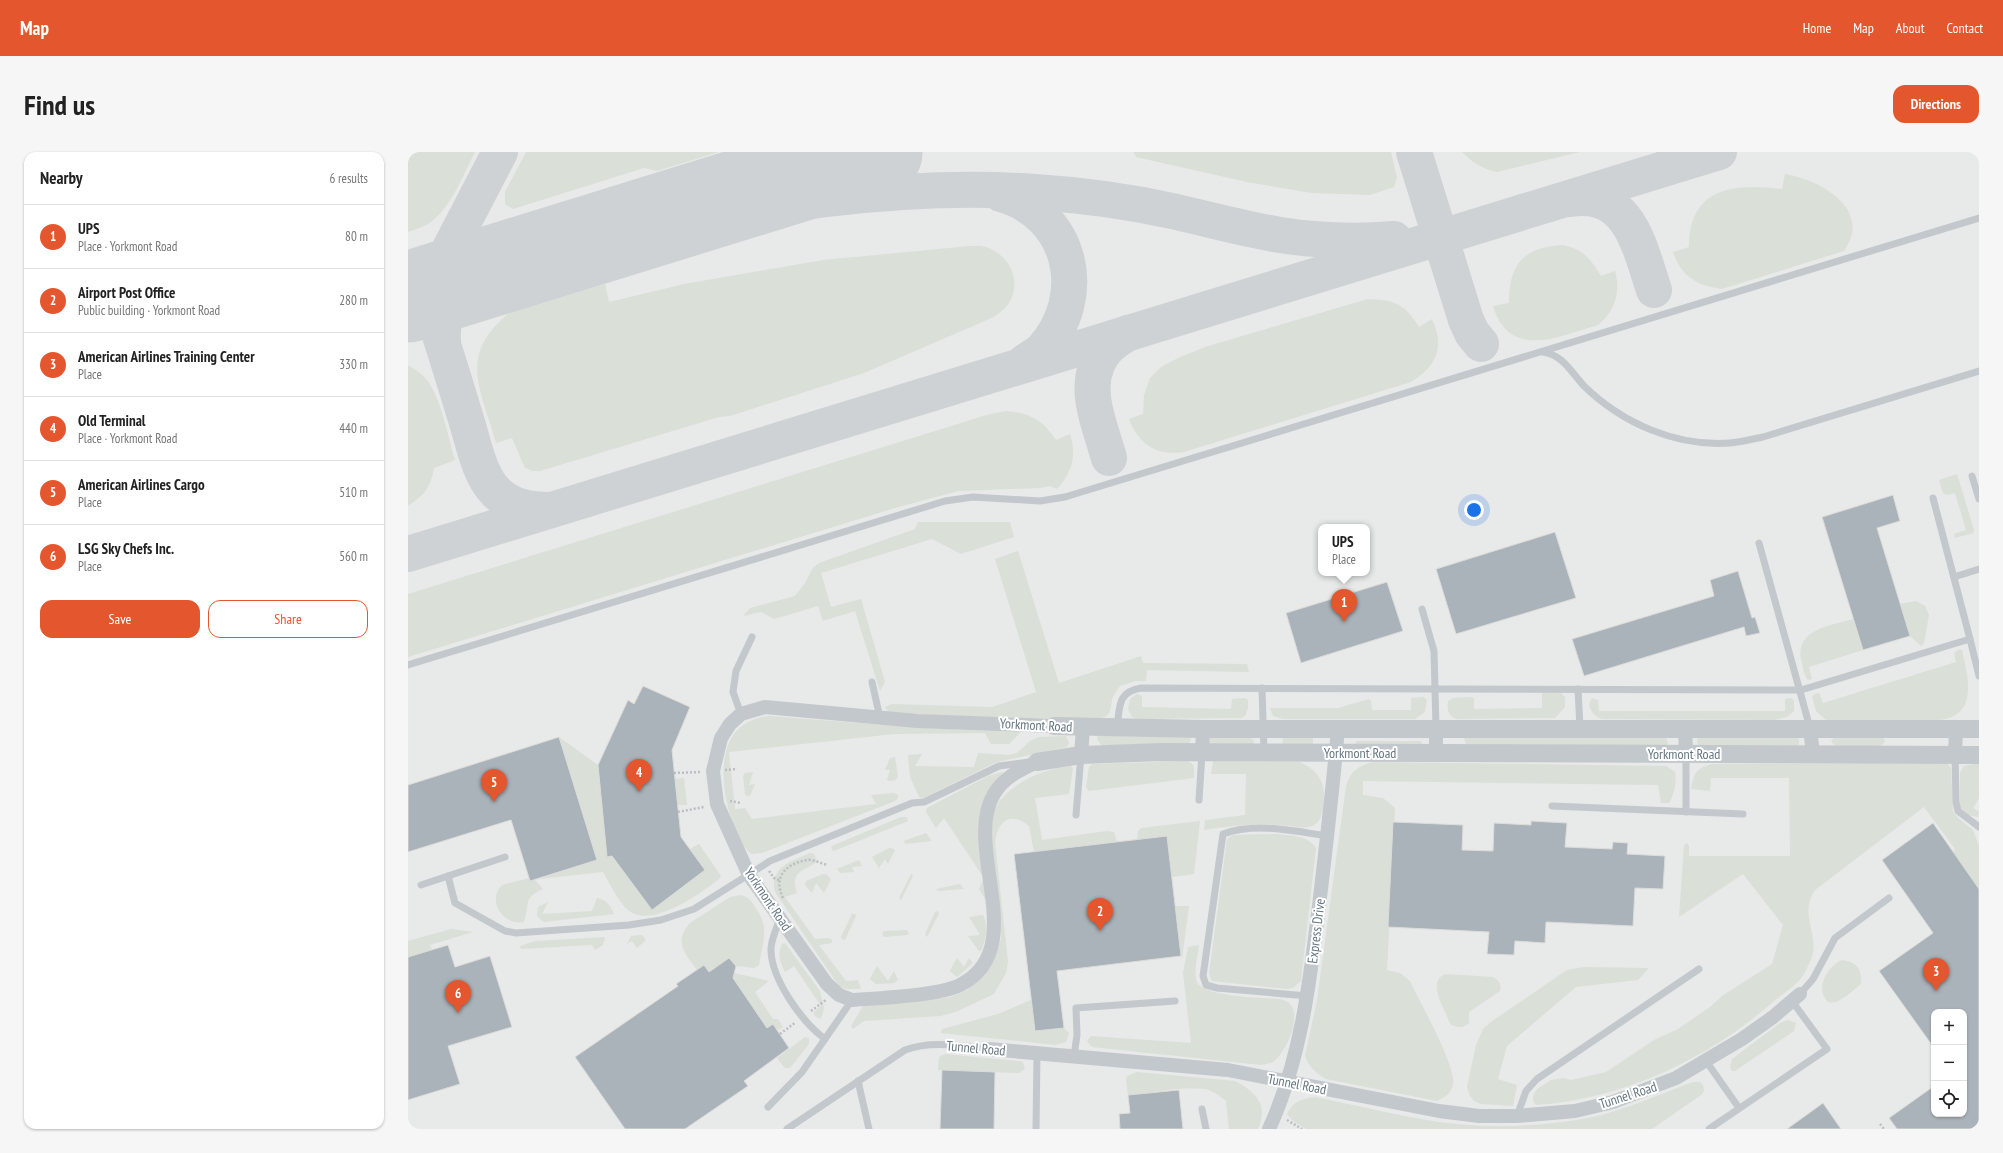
<!DOCTYPE html>
<html lang="en">
<head>
<meta charset="utf-8">
<style>
  :root { --surface:#fff; --page:#f6f6f6; --text:#222; --muted:#767676; --line:#e0e0e0; --accent:#e4572e }
  body { margin:0; font-family:"PT Sans Narrow",sans-serif; background:var(--page); color:var(--text) }
  .controls { position:absolute; right:12px; bottom:12px; display:grid; overflow:hidden; border-radius:8px; box-shadow:0 1px 3px #0004 }
  .controls button { width:36px; height:36px; display:grid; place-items:center; padding:0; border:0; border-bottom:1px solid var(--line); background:var(--surface); color:var(--text); font:20px sans-serif }
  .you { position:absolute; left:1066px; top:358px; width:14px; height:14px; margin:-10px; border:3px solid #fff; border-radius:50%; background:#1a73e8; box-shadow:0 0 0 6px #1a73e833 }
  .badge { display:grid; place-items:center; width:26px; height:26px; border-radius:50%; background:var(--accent); color:#fff; font-size:13px; font-weight:700 }
  .pin { position:absolute; translate:-50% -33px; filter:drop-shadow(0 1px 2px #0008) }
  .pin::after { content:''; position:absolute; top:21px; width:14px; height:12px; background:inherit; clip-path:polygon(0 0,100% 0,50% 100%) }
  .popup { position:absolute; left:910px; top:372px; width:52px; height:52px; box-sizing:border-box; display:grid; place-content:center; border-radius:8px; background:var(--surface); filter:drop-shadow(0 1px 3px #0005); font-size:13px; white-space:nowrap; color:var(--muted) }
  .popup b { font-size:15px; color:var(--text) }
  .popup::after { content:''; position:absolute; left:50%; top:100%; margin-left:-8px; border:8px solid transparent; border-top-color:var(--surface) }
  .list { margin:0; padding:0; list-style:none }
  h2 { display:flex; justify-content:space-between; align-items:center; height:52px; margin:0; padding:0 16px; font-size:17px }
  h2 small { font-size:13px; font-weight:400; color:var(--muted) }
  .list li { display:grid; grid-template-columns:26px 1fr auto; gap:12px; align-items:center; box-sizing:border-box; height:64px; padding:0 16px; border-top:1px solid var(--line) }
  .list b { display:block; font-size:15px; white-space:nowrap }
  .list p { margin:0; font-size:13px; white-space:nowrap; color:var(--muted) }
  .list em { font-size:13px; font-style:normal; color:var(--muted) }
  .actions { display:flex; gap:8px; padding:12px 16px }
  .actions a { flex:1; padding:9px 0; border:1px solid var(--accent); border-radius:12px; text-align:center; font-size:14px; color:var(--accent) }
  .actions .main { background:var(--accent); color:#fff }
  .icon { flex:none; width:22px; height:22px; fill:none; stroke:currentColor; stroke-width:2; stroke-linecap:round; stroke-linejoin:round }
  .map { position:relative; flex:none; width:1571px; height:977px; overflow:hidden; border-radius:12px }
  header { display:flex; align-items:center; gap:24px; box-sizing:border-box; height:56px; padding:0 20px; background:var(--accent); color:#fff }
  header strong { font-size:19px }
  nav { display:flex; gap:22px; margin-inline-start:auto; font-size:14px }
  .intro { display:flex; align-items:center; justify-content:space-between; box-sizing:border-box; height:96px; padding:0 24px }
  h1 { margin:0; font-size:28px }
  .button { padding:10px 18px; border-radius:12px; background:var(--accent); color:#fff; font-size:14px; font-weight:700 }
  main { display:flex; gap:24px; padding:0 24px }
  aside { flex:1; background:var(--surface); border-radius:12px; box-shadow:0 1px 3px #0004 }
  .map>svg:first-child { display:block }
  .built { fill:#e8e9e9; fill-rule:evenodd }
  .green { fill:#dadfd7 }
  .lines { fill:none; stroke-linecap:round; stroke-linejoin:round }
  .taxiway { stroke:#ced2d4; stroke-width:36 }
  .runway { stroke:#ced2d4; stroke-width:91 }
  .building { fill:#aab3b9; stroke:#dcdcda }
  .path { stroke:#bbbfc2; stroke-width:2.5; stroke-dasharray:2 2; stroke-linecap:butt }
  .service { stroke:#c3c8cc; stroke-width:7 }
  .minor { stroke:#c3c8cc; stroke-width:14 }
  .tertiary { stroke:#c3c8cc; stroke-width:18 }
  .labels { text-anchor:middle; stroke-width:4; stroke-linejoin:round; paint-order:stroke }
  .street-label { font-size:14px; fill:#657683; stroke:#fff }
</style>
</head>
<body>
<header>
<strong>Map</strong>
<nav><a>Home</a><a>Map</a><a>About</a><a>Contact</a></nav>
</header>
<div class="intro"><h1>Find us</h1><a class="button">Directions</a></div>
<main>
<aside>
<h2>Nearby<small>6 results</small></h2>
<ul class="list">
<li><span class="badge">1</span><div><b>UPS</b><p>Place · Yorkmont Road</p></div><em>80 m</em></li>
<li><span class="badge">2</span><div><b>Airport Post Office</b><p>Public building · Yorkmont Road</p></div><em>280 m</em></li>
<li><span class="badge">3</span><div><b>American Airlines Training Center</b><p>Place</p></div><em>330 m</em></li>
<li><span class="badge">4</span><div><b>Old Terminal</b><p>Place · Yorkmont Road</p></div><em>440 m</em></li>
<li><span class="badge">5</span><div><b>American Airlines Cargo</b><p>Place</p></div><em>510 m</em></li>
<li><span class="badge">6</span><div><b>LSG Sky Chefs Inc.</b><p>Place</p></div><em>560 m</em></li>
</ul>
<div class="actions"><a class="main">Save</a><a>Share</a></div>
</aside>
<div class="map">
<svg width="1571" height="977" viewBox="0 0 1571 977">
  <rect width="100%" height="100%" fill="#fafaf8"/>
  <path class="built" d="M0 0H1571V977H0ZM913 375H959V421H913ZM1526 860H1556V962H1526Z"/>
  <g class="green">
    <path d="M0 0H67C55 23 44 54 23 70 16 75 8 77 0 80Z"/>
    <polygon points="118,0 311,0 249,19 236,16 105,57 97,52 97,40"/>
    <polygon points="726,0 983,0 989,26 986,35 962,43 904,41 839,30 728,5"/>
    <path d="M1054 0H1172L1089 20C1074 17 1064 10 1054 0Z"/>
    <path d="M1377 22C1413 28 1465 57 1436 99L1314 137C1289 134 1273 124 1265 100L1281 95C1281 35 1326 31 1374 37Z"/>
    <path d="M1154 93C1175 97 1182 106 1193 124L1207 119C1213 140 1207 159 1190 173 1152 184 1102 209 1085 154L1101 151C1101 113 1114 96 1154 93Z"/>
    <path d="M562 94C567 94 573 93 578 95 603 103 616 133 598 155 595 158 590 162 586 165L456 221 322 264 311 265 132 319H124L117 316 104 286 88 291C73 236 49 204 101 161L197 132 201 150 276 132 415 108Z"/>
    <path d="M960 147C987 148 997 152 1011 175L1024 167C1037 195 1029 214 1003 230L776 300C749 304 731 293 721 267L735 262 736 243 742 226 753 215 770 206 797 195Z"/>
    <path d="M0 213C8 218 16 223 21 231 34 251 40 285 47 308L26 316C22 337 17 342 0 354Z"/>
    <path d="M599 259C624 262 634 268 648 288L662 282C669 303 664 321 649 337L642 334 632 336 550 339 487 356 0 505V442L582 262Z"/>
    <polygon points="1549,322 1566,378 1565,381 1547,386 1546,382 1558,378 1547,341 1539,343 1535,341 1531,328"/>
    <polygon points="510,370 602,370 606,385 553,402 524,387 413,421 423,455 453,447 477,530 472,539 447,459 415,469 410,454 366,467 353,460 335,464 342,456 387,444 397,431 404,417 411,411 507,377"/>
    <path d="M610 399 651 531 733 504 735 511 839 512 841 520 739 518 738 529H727L712 534C709 539 705 543 704 548 702 559 703 564 691 567L568 565 481 561 477 555 484 552 584 555 628 540 587 407Z"/>
    <polygon points="1508,449 1517,454 1521,463 1516,491 1513,494 1502,484 1492,452"/>
    <path d="M1445 467 1455 498 1401 515 1404 527 1400 528C1396 523 1395 517 1394 511 1385 477 1422 474 1445 467Z"/>
    <path d="M1551 497 1554 498C1560 525 1571 563 1532 568H1418L1408 559 1404 544 1409 541H1411L1415 551 1548 510 1546 501Z"/>
    <path d="M1134 541H1153L1157 545V555L1147 566 1048 567C1040 563 1039 558 1040 549L1045 546 1064 545 1066 547V557L1134 556Z"/>
    <polygon points="729,542 734,544 734,555 823,557 824,547 838,546 840,548 840,556 837,564 833,566 730,567 724,565 720,557 722,547"/>
    <polygon points="1016,545 1019,548 1017,560 1007,567 875,567 865,564 862,556 930,556 961,547 963,549 964,558 1003,558 1003,546"/>
    <path d="M1184 546 1190 548 1191 559H1377V547L1382 546 1386 548V559L1379 565 1366 568 1194 567C1186 564 1182 559 1181 552Z"/>
    <path d="M361 564 515 576 613 580 601 592H583L577 581 486 582 321 600 327 657 337 656 344 667 468 652 463 643 486 641 490 643V646L487 649 354 701 343 702C330 690 326 677 321 659 311 622 310 569 361 564Z"/>
    <polygon points="690,583 782,585 783,588 779,593 693,593 689,587"/>
    <polygon points="658,584 661,591 659,595 589,610 515,646 511,645 502,625 500,603 514,602 507,614 566,615 570,601 600,603 609,601 622,589 631,585"/>
    <polygon points="801,584 841,585 845,588 846,591 843,593 800,591"/>
    <polygon points="1472,584 1476,587 1477,590 1472,594 1428,595 1423,589 1426,585"/>
    <path d="M151 585 190 613 198 696 244 758 297 718 282 697 291 692 313 724 311 727C293 741 246 775 223 760 213 755 201 730 195 720L131 727 189 708Z"/>
    <polygon points="874,585 905,585 905,592 875,592"/>
    <polygon points="1290,585 1389,585 1391,587 1391,593 1294,594 1290,593 1289,589"/>
    <polygon points="1056,586 1258,586 1260,592 1257,595 1058,593"/>
    <polygon points="949,589 1012,589 1014,591 1012,594 949,594 947,591"/>
    <polygon points="487,605 490,625 487,628 481,629 479,628 482,618 477,618 482,606"/>
    <path d="M779 609C788 612 786 618 786 626L681 639 678 635 681 615 684 612Z"/>
    <path d="M805 609 892 610C907 617 915 626 916 642 916 651 915 665 909 671 901 678 890 675 882 674 853 670 825 674 796 678L797 668 837 663 838 622H803Z"/>
    <path d="M965 610 1258 614 1267 620C1269 629 1266 643 1261 651H1253L1250 633 955 629V643L975 646 987 656 979 818 992 821 1002 829C1011 849 1048 913 1045 932 1043 942 1037 945 1029 949L918 927C908 921 901 915 897 904L909 848 938 634C943 619 950 614 965 610Z"/>
    <path d="M1539 611 1543 616 1545 659 1550 666 1565 678 1571 694V737L1545 700 1547 697 1516 655 1407 738C1392 760 1408 778 1405 800 1404 807 1400 814 1397 820 1391 832 1376 841 1366 849 1300 907 1216 947 1128 953L1125 949V944L1129 937 1143 928 1155 926 1163 928 1198 920 1246 888 1270 877 1302 855 1314 844 1364 812 1375 773 1335 722 1271 765 1276 693 1279 691 1281 694V704H1382L1381 626H1303L1302 639 1283 637C1286 621 1288 616 1305 612Z"/>
    <polygon points="1571,611 1571,646 1565,656 1571,660 1570,665 1560,663 1552,655 1552,621 1556,614"/>
    <path d="M663 614 665 616 661 642 627 646 634 688 699 679 706 680 709 690 626 700 621 674C603 659 590 668 587 690L600 810 598 821 586 842 550 859 533 864 456 869 445 877 443 874 455 854 543 845 559 838 576 824 585 810 593 787 581 675C582 670 583 665 585 660 598 632 634 617 663 614Z"/>
    <polygon points="345,620 341,633 347,632 342,644 339,644 337,642 335,624 337,621"/>
    <polygon points="594,620 595,620 581,638 577,747 571,737 576,726 536,666 528,676 518,660 519,656 580,624"/>
    <polygon points="276,626 279,653 270,653 267,627"/>
    <polygon points="493,665 499,665 500,669 426,699 424,698 423,695 426,693"/>
    <polygon points="792,669 786,722 764,725 729,688 730,679 733,676"/>
    <polygon points="518,681 524,689 497,692 496,689"/>
    <path d="M869 682C884 684 899 683 908 696L893 829 885 836 879 837 804 829 801 822 819 687 825 683Z"/>
    <polygon points="481,696 484,696 487,698 480,712 477,707 471,716 464,705"/>
    <path d="M402 701 406 702 409 710C394 720 382 719 389 741L377 745 407 787 421 786 424 788V791L411 793 438 829 450 828 453 837H437L431 834 367 740C361 715 384 709 402 701Z"/>
    <polygon points="451,708 454,714 444,715 446,720 432,721 429,717"/>
    <polygon points="415,722 418,722 423,727 416,741 408,731 404,741 397,733 398,729"/>
    <polygon points="503,722 505,724 493,748 491,746"/>
    <path d="M121 726 122 729 127 728 135 737C114 746 122 753 116 770 96 774 78 749 94 733Z"/>
    <polygon points="552,732 556,737 530,739 528,737"/>
    <path d="M333 743C340 745 343 748 347 755 362 775 355 790 351 813L346 816 328 814 321 806 301 820 289 818C277 801 265 790 282 771L322 745Z"/>
    <path d="M189 746C198 747 203 754 206 762L136 770 129 764 130 755 140 750 134 762 184 759Z"/>
    <polygon points="767,754 781,754 774,807"/>
    <polygon points="530,759 531,762 519,785 517,782 527,760"/>
    <polygon points="444,762 447,762 448,764 437,788 434,787 433,785"/>
    <path d="M575 763C581 775 578 787 573 799H571L560 784 572 783 561 765Z"/>
    <polygon points="43,777 65,780 22,793 24,798 0,805 0,789"/>
    <polygon points="499,778 501,782 499,783 476,785 474,782 476,779"/>
    <polygon points="234,783 238,788 229,796 224,789 219,792 223,784"/>
    <polygon points="197,785 195,793 187,798 184,793 113,797 112,794 127,789"/>
    <path d="M377 791 412 839 416 856 413 867 408 865 405 861 413 854 386 814 377 820C372 810 369 803 374 792Z"/>
    <path d="M791 793C790 804 785 820 789 830 795 845 856 846 872 847 875 848 879 849 881 851 895 863 878 901 865 910 862 912 857 912 853 913L684 895 679 889 683 884 783 891 775 821 780 795Z"/>
    <polygon points="549,806 556,815 561,806 565,811 549,825 542,819"/>
    <path d="M1434 808C1449 810 1454 817 1453 832 1444 839 1431 853 1420 850 1406 836 1420 814 1434 808Z"/>
    <polygon points="469,814 480,829 486,819 490,828 486,831 468,832 462,827"/>
    <polygon points="1176,815 1241,816 1230,828 1168,835 1099,894 1090,927 1109,933 1105,954 1073,952 1066,949 1062,944 1059,935 1068,893 1075,877 1084,869 1159,818"/>
    <polygon points="326,821 361,829 347,840 365,867 370,867 375,875 370,878 365,872 359,876 325,826"/>
    <path d="M1038 822 1085 825C1092 829 1093 832 1092 839L1061 860V871C1055 876 1051 876 1043 873 1038 860 1017 828 1038 822Z"/>
    <polygon points="623,848 627,879 656,876 661,881 658,890 648,893 533,881 534,877 590,862"/>
    <polygon points="1380,868 1388,871 1386,879 1327,919 1324,919 1322,916 1324,907 1372,871"/>
    <polygon points="397,885 401,886 401,892 382,916 377,916 369,906"/>
    <polygon points="537,902 611,909 615,910 617,917 611,921 530,918 531,905"/>
    <path d="M729 920 827 929C848 940 861 953 850 977H821L818 949C811 944 805 938 796 937 772 934 744 941 720 943L718 928 719 924Z"/>
    <path d="M1285 930H1292L1295 933 1296 939 1293 943 1244 977H898L885 969 879 962C885 950 894 946 907 945 948 953 990 964 1031 970 1081 977 1135 975 1185 965 1220 957 1252 942 1285 930Z"/>
  </g>
  <g class="lines">
    <g class="taxiway">
      <path d="M92 0 27 125 24 138 26 165C37 198 47 231 57 264 65 288 70 322 88 340 103 355 122 358 142 358"/>
      <polyline points="1006,0 1058,168 1064,181 1073,192"/>
      <path d="M593 42C664 62 683 144 634 198 630 202 622 206 617 210"/>
      <path d="M1162 47C1222 38 1231 94 1246 138"/>
      <path d="M208 81C346 56 486 30 627 40 673 43 719 49 764 59 800 67 836 77 872 83 910 89 949 90 986 87"/>
      <path d="M35 188C33 154 48 141 74 122"/>
      <path d="M701 306C692 273 673 235 694 203 700 193 711 187 720 181"/>
      <polyline points="0,402 1311,0"/>
    </g>
    <polyline class="runway" points="0,145 469,0"/>
  </g>
  <g class="building">
    <polygon points="1485,343 1492,369 1469,376 1502,484 1455,498 1414,365"/>
    <polygon points="1147,380 1168,446 1048,482 1028,417"/>
    <polygon points="1330,419 1344,466 1347,465 1352,481 1338,484 1336,475 1176,524 1164,487 1306,444 1302,428"/>
    <polygon points="979,430 995,479 893,511 878,461"/>
    <polygon points="235,534 282,555 264,598 273,685 297,718 244,758 204,704 199,705 190,613 220,548 226,552"/>
    <polygon points="151,585 189,708 122,729 103,668 0,700 0,633"/>
    <polygon points="1123,669 1159,671 1157,695 1204,697 1205,690 1220,691 1219,702 1257,704 1255,737 1227,736 1225,774 1138,770 1137,791 1107,789 1106,803 1079,802 1081,780 980,775 985,670 1055,673 1054,698 1085,699 1086,671 1123,673"/>
    <polygon points="1525,671 1571,737 1571,977 1489,977 1481,966 1526,934 1526,962 1556,962 1556,860 1526,860 1526,896 1471,819 1525,781 1474,708"/>
    <polygon points="759,684 773,804 649,819 656,876 627,879 606,702"/>
    <polygon points="40,793 47,815 82,804 104,875 40,894 52,932 0,948 0,805"/>
    <polygon points="321,806 328,814 325,826 359,876 365,872 381,896 336,929 340,934 277,977 217,977 167,905 270,834 268,832 296,813 301,820"/>
    <polygon points="534,918 587,920 586,977 532,977"/>
    <polygon points="771,938 775,977 712,977 711,962 722,961 720,943"/>
    <polygon points="1415,951 1433,977 1379,977"/>
  </g>
  <g class="lines">
    <g class="path">
      <polyline points="317,618 329,617"/>
      <polyline points="266,621 293,620"/>
      <polyline points="322,649 333,651"/>
      <polyline points="270,660 296,655"/>
      <polyline points="361,719 366,726 371,728"/>
      <path d="M375 746C365 725 377 712 399 708 405 707 414 712 420 713"/>
      <polyline points="403,859 418,848"/>
      <polyline points="372,882 388,870"/>
      <polyline points="879,968 894,977"/>
      <polyline points="1472,972 1476,977"/>
    </g>
    <g class="service">
      <path d="M1135 200C1155 203 1163 220 1176 234 1214 271 1268 295 1322 291 1333 290 1344 287 1355 285L1571 219"/>
      <polyline points="1564,324 1571,347"/>
      <polyline points="1525,346 1562,487"/>
      <polyline points="1351,391 1402,576"/>
      <polyline points="1546,425 1571,417"/>
      <polyline points="1014,457 1026,499 1028,576"/>
      <polyline points="0,513 537,349 565,345 632,349 657,345 1571,66"/>
      <polyline points="464,530 472,566"/>
      <polyline points="854,536 856,600"/>
      <polyline points="1170,537 1172,576"/>
      <polyline points="333,562 325,540 328,519 344,485"/>
      <path d="M709 575C712 555 709 540 733 536L1393 538 1562 487 1571 524"/>
      <polyline points="1278,602 1278,660"/>
      <polyline points="1547,603 1548,650 1550,659 1571,675"/>
      <polyline points="791,648 794,601"/>
      <polyline points="1144,654 1335,662"/>
      <polyline points="668,663 673,603"/>
      <polyline points="40,724 47,751 97,779 108,781 221,773 253,768 286,757 362,709 504,651 516,650 591,614 621,610"/>
      <polyline points="13,733 97,705"/>
      <path d="M372 766C369 776 362 789 363 799 364 828 394 870 417 887"/>
      <polyline points="1392,842 1405,827 1427,786 1481,746"/>
      <path d="M900 844 809 836 798 833 795 824 815 682C847 670 887 679 919 684"/>
      <polyline points="666,904 669,883 668,856 767,849"/>
      <polyline points="1298,909 1331,956"/>
      <polyline points="450,929 461,977"/>
      <polyline points="360,955 394,920 444,848"/>
      <polyline points="794,957 798,977"/>
      <polyline points="1109,964 1118,939 1129,927 1291,817"/>
      <path d="M379 977 497 898C524 888 553 894 581 897"/>
      <polyline points="628,977 629,901"/>
      <polyline points="1301,977 1419,897 1384,849"/>
    </g>
    <g class="minor">
      <polyline points="1277,576 1278,602"/>
      <polyline points="1402,576 1405,602"/>
      <polyline points="794,600 795,577"/>
      <polyline points="1028,601 1028,576"/>
      <polyline points="673,603 675,576"/>
      <polyline points="1547,603 1548,577"/>
      <path d="M629 610C612 618 596 625 586 642 554 695 624 797 552 833 529 844 472 846 444 848L431 843 419 832 341 723 309 652 305 619 313 586 322 572 333 562 357 555 509 569 646 574"/>
      <polyline points="581,897 820,918 1031,959 1071,964 1109,964 1167,959 1205,950 1268,926 1334,887 1365,865 1392,842"/>
      <path d="M861 977C893 907 902 829 911 754 918 695 925 636 930 576"/>
    </g>
    <g class="tertiary">
      <polyline points="646,574 795,577 1571,577"/>
      <polyline points="629,610 673,603 753,600 1571,603"/>
    </g>
  </g>
  <g class="labels">
    <g class="street-label">
      <text transform="translate(628 573) rotate(3)" y="5">Yorkmont Road</text>
      <text x="952" y="606">Yorkmont Road</text>
      <text x="1276" y="607">Yorkmont Road</text>
      <text transform="translate(360 747) rotate(56)" y="5">Yorkmont Road</text>
      <text transform="translate(908 779) rotate(-83)" y="5">Express Drive</text>
      <text transform="translate(568 896) rotate(5)" y="5">Tunnel Road</text>
      <text transform="translate(889 932) rotate(11)" y="5">Tunnel Road</text>
      <text transform="translate(1220 943) rotate(-18)" y="5">Tunnel Road</text>
    </g>
  </g>
</svg>
<div class="controls">
<button>+</button>
<button>−</button>
<button><svg class="icon" aria-label="locate" viewBox="0 0 24 24"><circle cx="12" cy="12" r="6"/><path d="M12 2v4M12 18v4M2 12h4M18 12h4"/></svg></button>
</div>
<div class="you"></div>
<div class="pin badge" style="left:936px;top:470px">1</div>
<div class="popup"><b>UPS</b>Place</div>
<div class="pin badge" style="left:692px;top:779px">2</div>
<div class="pin badge" style="left:1528px;top:839px">3</div>
<div class="pin badge" style="left:231px;top:640px">4</div>
<div class="pin badge" style="left:86px;top:650px">5</div>
<div class="pin badge" style="left:50px;top:861px">6</div>
</div>
</main>
</body>
</html>
